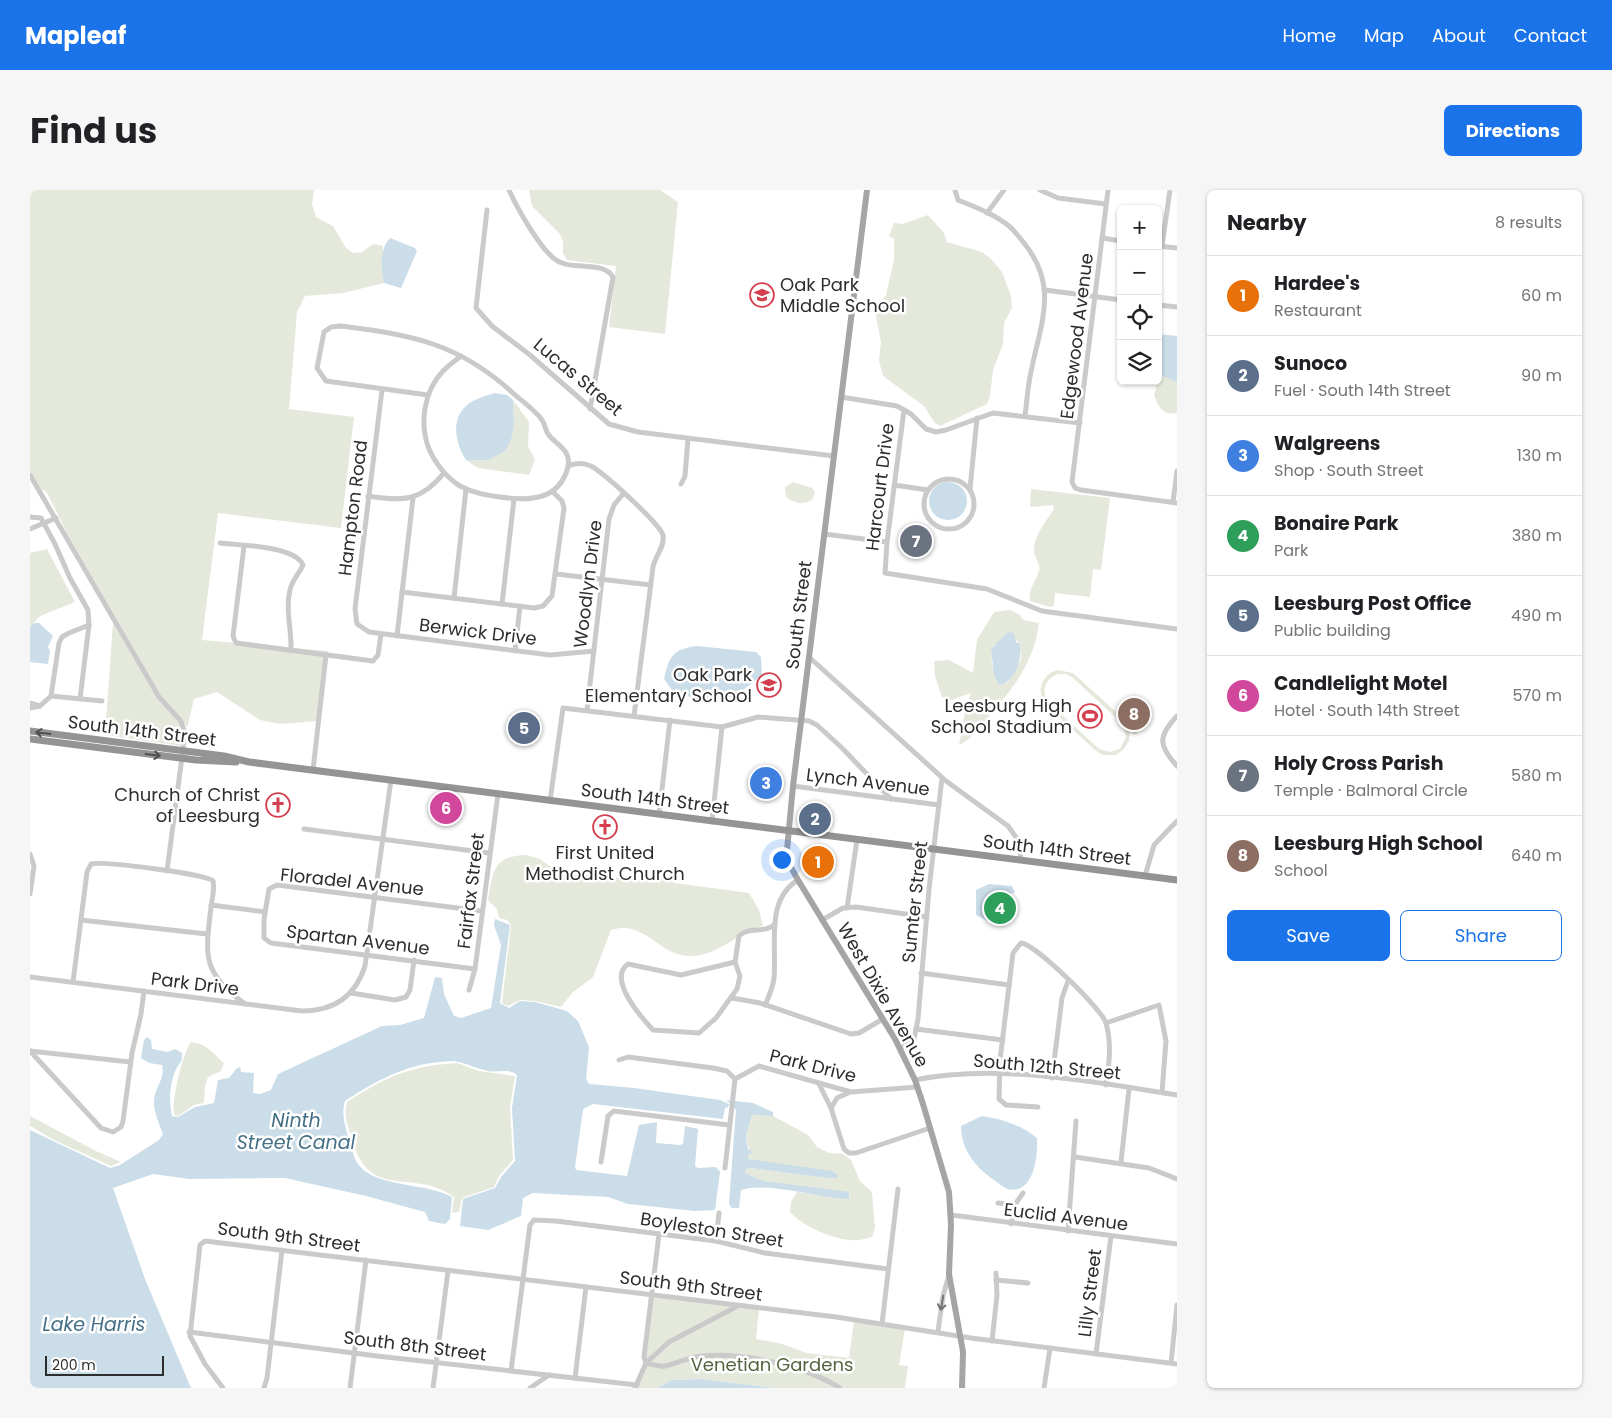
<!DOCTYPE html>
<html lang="en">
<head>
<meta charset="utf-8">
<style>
  :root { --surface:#fff; --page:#f6f6f6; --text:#202124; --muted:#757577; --line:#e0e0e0; --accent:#1a73e8 }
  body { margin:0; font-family:Poppins,sans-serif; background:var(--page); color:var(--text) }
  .controls { position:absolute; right:15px; top:15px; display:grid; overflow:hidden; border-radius:8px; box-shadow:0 1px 4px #0004 }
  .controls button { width:45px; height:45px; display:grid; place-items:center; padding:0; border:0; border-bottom:1px solid var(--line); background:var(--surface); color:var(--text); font:25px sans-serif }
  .scale { position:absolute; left:15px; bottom:12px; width:119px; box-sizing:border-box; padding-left:5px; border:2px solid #2d2d2d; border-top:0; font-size:14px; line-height:18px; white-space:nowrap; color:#2d2d2d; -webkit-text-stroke:4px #fff; paint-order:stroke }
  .you { position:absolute; left:751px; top:669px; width:18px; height:18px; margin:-12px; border:4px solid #fff; border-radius:50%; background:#1a73e8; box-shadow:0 0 0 8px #1a73e833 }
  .badge { display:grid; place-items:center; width:32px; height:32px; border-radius:50%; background:var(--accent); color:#fff; font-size:16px; font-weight:700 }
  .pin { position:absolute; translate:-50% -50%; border:2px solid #fff; box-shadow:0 1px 5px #0006 }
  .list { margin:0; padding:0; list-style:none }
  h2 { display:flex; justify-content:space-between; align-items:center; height:65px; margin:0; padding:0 20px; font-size:21px }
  h2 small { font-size:16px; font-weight:400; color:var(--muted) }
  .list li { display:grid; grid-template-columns:32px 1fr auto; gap:15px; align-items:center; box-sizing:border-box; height:80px; padding:0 20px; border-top:1px solid var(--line) }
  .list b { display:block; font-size:19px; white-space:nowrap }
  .list p { margin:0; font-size:16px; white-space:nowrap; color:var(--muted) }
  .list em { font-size:16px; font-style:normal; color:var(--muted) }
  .actions { display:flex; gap:10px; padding:15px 20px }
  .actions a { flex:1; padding:11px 0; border:1px solid var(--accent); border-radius:8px; text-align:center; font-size:18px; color:var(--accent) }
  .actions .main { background:var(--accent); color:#fff }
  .icon { flex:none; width:28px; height:28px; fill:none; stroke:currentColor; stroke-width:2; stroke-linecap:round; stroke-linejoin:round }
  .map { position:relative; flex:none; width:1147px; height:1198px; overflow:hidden; border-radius:8px }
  header { display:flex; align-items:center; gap:30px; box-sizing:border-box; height:70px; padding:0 25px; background:var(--accent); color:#fff }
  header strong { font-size:24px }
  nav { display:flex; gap:28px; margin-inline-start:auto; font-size:18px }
  .intro { display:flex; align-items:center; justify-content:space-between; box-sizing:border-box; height:120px; padding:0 30px }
  h1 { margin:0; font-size:35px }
  .button { padding:12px 22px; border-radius:8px; background:var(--accent); color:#fff; font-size:18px; font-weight:700 }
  main { display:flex; gap:30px; padding:0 30px }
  aside { flex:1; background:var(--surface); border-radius:8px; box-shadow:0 1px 4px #0004 }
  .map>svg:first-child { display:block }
  .green { fill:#e4e9dc; fill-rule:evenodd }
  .water { fill:#cadde8 }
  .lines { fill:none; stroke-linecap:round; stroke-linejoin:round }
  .minor { stroke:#cacaca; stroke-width:5 }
  .major { stroke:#a5a5a5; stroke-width:6 }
  .highway { stroke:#949494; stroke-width:7 }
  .oneway { stroke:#515151 }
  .oneway2 { stroke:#747474 }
  .labels { text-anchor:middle; stroke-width:5; stroke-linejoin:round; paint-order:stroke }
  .poi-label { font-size:18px; fill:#2d2d2d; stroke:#fff; text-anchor:end }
  .street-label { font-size:18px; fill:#2d2d2d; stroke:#fff }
  .park-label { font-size:18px; fill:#52643f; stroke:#fff }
  .water-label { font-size:19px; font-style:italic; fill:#436f87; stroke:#fff }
</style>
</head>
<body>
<header>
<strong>Mapleaf</strong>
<nav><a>Home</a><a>Map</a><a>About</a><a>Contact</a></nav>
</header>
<div class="intro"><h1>Find us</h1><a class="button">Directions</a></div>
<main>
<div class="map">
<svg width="1147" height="1198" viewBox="0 0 1147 1198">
  <rect width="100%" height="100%" fill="#fff"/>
  <g class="green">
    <polygon points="0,0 284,0 282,14 286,27 303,36 316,58 323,63 332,62 343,54 353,56 354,93 313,103 275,106 267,122 259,219 324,227 311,338 188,323 172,450 298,461 288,531 249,534 230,530 187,502 164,509 157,538 153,529 131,506 37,343 16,301 12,300 0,281"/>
    <polygon points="499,0 630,0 648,12 635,144 579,137 586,76 537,70 533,63 533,52 530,44 502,16"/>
    <polygon points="898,25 914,43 917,52 952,62 961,69 972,82 981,106 982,118 974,133 973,154 963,180 960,206 957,214 910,236 904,232 894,216 853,186 849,171 851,152 846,126 847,118 856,105 864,70 864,49 859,46 864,33 873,34"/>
    <path d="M1133 186 1147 192V223C1133 226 1128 217 1124 205L1126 199 1125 193Z"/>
    <polygon points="483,210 499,232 498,256 505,270 499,285 448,278 436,270 458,270 484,234"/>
    <path d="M763 292 782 298 785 302 782 310C772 315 765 314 756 307L755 297Z"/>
    <path d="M1001 299 1080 308 1071 380 1063 379 1060 407 1025 403 1024 416 1020 417 1000 411C998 398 1006 392 1009 381 1011 373 1005 370 1004 362 1003 346 1016 332 1024 319L1023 315 1000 317Z"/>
    <polygon points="17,359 45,412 10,426 0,437 0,363"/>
    <path d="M980 420 990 425 993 430 1009 433C1004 475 979 504 951 535 945 542 938 552 929 555L936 517 941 503 921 510 912 507 905 486 904 471 919 470 943 483 947 450 964 422ZM978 442 990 454 991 469 978 492 968 494V489C962 481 960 466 963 456L971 451Z"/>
    <polygon points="83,433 127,508 149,532 152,540 151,556 75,545"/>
    <path d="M1027 480 1043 483 1108 542 1105 545 1100 541 1099 551 1094 559 1086 565H1073L1065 560 1015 514C1006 500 1012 485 1027 480ZM1028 484H1036L1043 488 1093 534 1096 547 1090 559 1080 562 1069 559 1018 512C1011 500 1015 489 1028 484Z"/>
    <path d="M496 665 510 669 525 680 542 683 597 689H640L645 693 719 703 729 720 733 736C708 743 688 765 662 766 628 767 616 729 581 740L563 787 542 803 531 817 505 811 490 810 478 816 472 813 481 735 477 730 469 728 467 719 458 710C463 681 463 666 496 665Z"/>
    <path d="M161 852C178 854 182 863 194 873L191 881 178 887 175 896 174 913 164 915 148 926 144 925C141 912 153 861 161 852Z"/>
    <path d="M427 873 449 881 485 886 480 918 483 970 469 986 464 997 432 1008 429 1022 422 1023 424 1007C384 977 339 1013 322 949 318 936 313 926 317 912 358 886 379 876 427 873Z"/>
    <path d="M722 925 743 926 778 945 787 957 799 963 813 964 821 970 830 991 842 1002 845 1038 842 1047C837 1048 832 1050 827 1050 807 1052 772 1036 760 1022L761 1012 767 1002 818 1009 820 1005 734 991 715 983 716 979 721 978 797 988 718 969V965L720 963 716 946Z"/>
    <polygon points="0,926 66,961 91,972 81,976 24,950 0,936"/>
    <polygon points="621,1107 729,1119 726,1149 749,1153 777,1163 819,1168 824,1131 875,1138 869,1175 878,1176 875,1198 745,1198 671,1189 642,1190 627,1198 604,1198 614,1175"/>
  </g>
  <g class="water">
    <path d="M360 48 385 58 387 61 371 98 354 93C351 78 349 60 360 48Z"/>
    <polygon points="1128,144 1147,146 1147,192 1133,186 1128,188"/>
    <path d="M465 203 477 205 483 210 484 234 481 250 475 261 458 270H436C426 255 420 230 436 216 443 209 456 206 465 203Z"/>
    <circle cx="918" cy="311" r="19"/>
    <polygon points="4,433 9,433 23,446 18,457 20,461 18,474 0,472 0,437"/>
    <path d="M978 442 984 443 986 452 990 454C992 469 986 492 969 495L964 485 961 459Z"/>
    <path d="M667 456 726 462 731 467 732 485 712 501 691 512 655 506 642 500 634 489C639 466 643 459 667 456Z"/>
    <polygon points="959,694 982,696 985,702 976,707 969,731 958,731 946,725 946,700"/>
    <path d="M465 729 480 735 470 813 479 818 490 811 505 812 537 821 548 831 559 857 556 889 559 894 604 898 690 910 699 914 698 917 695 918 693 929 563 914 553 919 545 977 546 980 597 986 609 935 627 932 626 953 650 955 653 954 655 936 668 939 665 976 668 978 686 977 690 982 685 1020 665 1021 598 1014 578 1007 503 1003 493 1008 491 1026 458 1040 430 1036 433 1009 465 998 471 987 485 971 482 918 487 885C480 878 467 883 458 881 448 879 438 874 429 872 423 870 415 872 410 872 374 875 344 892 315 911 311 925 315 935 319 949 321 956 323 965 326 971 342 999 393 991 422 1007L420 1029 415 1034 399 1031 395 1022 336 1006 255 988 159 989 123 984 83 998 115 1089 161 1198H0V940L80 978 90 975 129 950 133 944C129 933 123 921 124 909 126 896 135 889 132 875L119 873 111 868 114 850 117 847 121 850 122 859 138 862 145 859 152 863V870C140 884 138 908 142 926L148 927 165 917 184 913 188 890 199 888 207 878 210 877 211 882 224 883 223 903 230 904 241 900 248 884 352 836 370 835 394 828 405 787 412 788 414 804 424 826 431 828 461 818 471 755 464 735Z"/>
    <path d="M696 910 723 913 743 922V926L722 925 716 946 718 959 723 962 718 965V969L802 981 808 985V988H797L721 978 716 979 715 983 734 991 819 1002V1009C789 1008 737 991 711 1000L709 1018H702L699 1014 706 919 700 917V913Z"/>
    <path d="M952 926C972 929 991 935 1007 948 1008 966 1004 1006 977 999 954 984 931 967 931 936Z"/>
    <polygon points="671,1189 745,1198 627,1198 642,1190"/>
  </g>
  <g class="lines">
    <g class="minor">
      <path d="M479 0C487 18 510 59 526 70 542 81 572 70 583 87L560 219"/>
      <path d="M925 0 928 10C945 17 964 24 979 36 985 41 989 47 994 53 1028 95 1012 130 1002 177 998 193 997 210 995 226"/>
      <polyline points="1010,0 1028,8 1076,14"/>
      <polyline points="1078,0 1042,292 1045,298 1051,300 1147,313"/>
      <polyline points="457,20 446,118 462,136 500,165 579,234 608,242 804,266"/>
      <polyline points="957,23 974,0"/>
      <polyline points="1072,48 1091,51"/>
      <polyline points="1128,56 1147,58"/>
      <polyline points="1132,56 1140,0"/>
      <polyline points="1015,100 1091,110"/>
      <polyline points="1128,115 1147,117"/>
      <polyline points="352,200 325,419 327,434 339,442 520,465 564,461"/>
      <path d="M398 205 296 191 287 178 294 142 301 137 311 136C382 145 429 153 484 204 493 212 505 220 512 230 515 234 515 239 518 244 526 255 542 260 538 277 529 311 499 311 470 307 456 305 443 303 430 296 417 288 405 273 399 259 389 233 394 201 413 181 419 175 425 171 431 166"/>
      <polyline points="811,207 867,216 881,224 896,239 906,242 916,240 963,223 1050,233"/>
      <polyline points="874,220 857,352 855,383 957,399 1012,421 1147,439"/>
      <path d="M538 276C545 273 554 273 561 276 574 283 628 332 633 345 635 357 625 366 623 377L604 526"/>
      <polyline points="0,285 129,507 151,531 155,544 137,681"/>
      <circle cx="919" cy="314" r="25"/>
      <polyline points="651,294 655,286 658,249"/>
      <polyline points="864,295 898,300"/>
      <polyline points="940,299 947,228"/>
      <path d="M338 306C373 312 391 311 414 283"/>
      <polyline points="1143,312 1147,281"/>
      <polyline points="0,327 11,328 25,354 40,388 58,420 59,435 50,509"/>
      <polyline points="0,339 26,328"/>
      <polyline points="794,344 857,352"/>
      <path d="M190 353C209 355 265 356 273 375 269 384 262 390 260 400 255 419 262 441 261 461"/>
      <polyline points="214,356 203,446 206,453 343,471 348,465 351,444"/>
      <polyline points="526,384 621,395"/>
      <polyline points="372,402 504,418 513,416 522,406 534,318 532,311 523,302"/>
      <polyline points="424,408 436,299"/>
      <polyline points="472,414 484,309"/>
      <polyline points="367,446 383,308"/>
      <polyline points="485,461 490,416"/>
      <polyline points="779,467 916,591 978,636 988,650 991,670"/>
      <polyline points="21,506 72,511"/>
      <polyline points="0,513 10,516 0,518"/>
      <polyline points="10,516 21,506 29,453 32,447 39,443 59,435"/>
      <polyline points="557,520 579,329 584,315 593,304"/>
      <path d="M1147 526C1128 546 1128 555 1147 576"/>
      <polyline points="283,580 296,465"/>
      <polyline points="763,596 909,615"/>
      <polyline points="520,611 533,518 692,537 728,527 779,531 787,535 812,558 861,609"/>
      <polyline points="629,625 640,530"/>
      <polyline points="682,632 692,537"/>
      <polyline points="274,639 459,663"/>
      <polyline points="0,664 4,676 0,704"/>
      <polyline points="1115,686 1124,655 1147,631"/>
      <polyline points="181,715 235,722"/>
      <polyline points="817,718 827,650"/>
      <polyline points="51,730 177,744"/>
      <polyline points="792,730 813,718 826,717 897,727"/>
      <path d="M705 772 651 785 598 774C577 789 611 827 623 840L669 843 686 828 707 799 710 786 705 772 709 746C718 736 736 744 745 734"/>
      <polyline points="445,779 241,753 234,748 234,729 239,699 247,695 451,721"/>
      <polyline points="891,783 979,795"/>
      <path d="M0 787 272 821C304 821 325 807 335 776L361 590"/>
      <path d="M43 792 57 682 61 674C72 671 178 684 183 691 185 699 182 709 181 717 175 767 172 782 215 814"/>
      <polyline points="439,800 445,779 468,604"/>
      <polyline points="321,803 365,810 376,807 380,800 384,770"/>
      <polyline points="702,808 730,813 821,844 829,843 853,829"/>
      <path d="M735 815C739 806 743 798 744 788 747 755 735 710 768 690"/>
      <polyline points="1076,833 1129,815 1136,851 1132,902"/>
      <polyline points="886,839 973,850"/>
      <polyline points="870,859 884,849 888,829 899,699 912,588"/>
      <polyline points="0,861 71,938 83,942 91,937 93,931 102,863 111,824 114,801"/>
      <polyline points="0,861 100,872"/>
      <polyline points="589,870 598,867 683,878 697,881 705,889"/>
      <polyline points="1022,888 1032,808 1038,791"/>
      <polyline points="705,889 729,876 821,902 888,897"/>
      <path d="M885 890C967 873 1064 892 1147 905"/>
      <polyline points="789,894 801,918"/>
      <polyline points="818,903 807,908 801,918 814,959 819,963 826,963 900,938"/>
      <path d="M1008 917 976 915 969 909 970 870 983 763 991 753C1004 753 1072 819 1076 833 1082 854 1079 875 1076 895"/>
      <polyline points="1045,967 1119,978 1147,989"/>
      <polyline points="571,972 578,926 584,921 699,935"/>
      <polyline points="1091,972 1099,899"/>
      <polyline points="695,978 705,889"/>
      <polyline points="968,1013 985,1015"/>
      <polyline points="921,1025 1147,1054"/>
      <polyline points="981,1034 984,1016 993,1003"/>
      <polyline points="1038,1041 1046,931"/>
      <path d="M629 1044 614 1167 616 1173C622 1174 629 1177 635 1176 648 1173 659 1167 672 1166 714 1162 775 1176 810 1198"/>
      <polyline points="686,1051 689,1023"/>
      <polyline points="966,1090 998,1093"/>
      <polyline points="852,1134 868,999"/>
      <polyline points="908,1141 913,1106 919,1085"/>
      <polyline points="159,1142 347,1166 607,1195"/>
      <polyline points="962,1151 967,1105 966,1083"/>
      <polyline points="1066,1164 1081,1046"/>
      <polyline points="1141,1173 1147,1115"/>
      <polyline points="481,1181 500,1035 504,1030 526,1031 686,1051 735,1063 858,1079"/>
      <polyline points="545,1188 556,1097"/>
      <polyline points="193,1198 175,1174 160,1146 170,1055 175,1051 806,1127 941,1148 1147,1174"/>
      <polyline points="234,1198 237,1188 252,1060"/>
      <polyline points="320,1198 336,1070"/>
      <polyline points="403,1198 418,1081"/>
      <polyline points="500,1198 519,1185"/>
      <polyline points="605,1198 616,1173 639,1152 706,1117"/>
      <polyline points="1014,1198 1020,1158"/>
    </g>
    <polyline class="major" points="837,0 763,596 757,660 758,672 768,690 865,849 885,890 893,914 919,1002 921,1035 919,1084 933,1162 932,1198"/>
    <g class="highway">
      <polyline points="0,541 194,566 219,572 1147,690"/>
      <polyline points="0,549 166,570 206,572"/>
    </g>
  </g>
  <defs><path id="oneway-shaft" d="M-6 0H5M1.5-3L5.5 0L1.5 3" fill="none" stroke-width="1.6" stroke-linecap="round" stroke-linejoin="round" transform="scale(1.25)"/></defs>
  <g class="oneway">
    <use href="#oneway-shaft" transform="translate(13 543) rotate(-173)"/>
    <use href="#oneway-shaft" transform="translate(123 565) rotate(7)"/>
  </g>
  <use class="oneway2" href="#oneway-shaft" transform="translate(912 1113) rotate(100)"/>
  <defs>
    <g id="school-ring" transform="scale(1.25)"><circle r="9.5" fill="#fff" stroke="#d43f4f" stroke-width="1.5"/><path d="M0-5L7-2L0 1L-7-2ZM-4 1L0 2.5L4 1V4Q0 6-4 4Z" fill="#d43f4f"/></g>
    <g id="stadium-ring" transform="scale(1.25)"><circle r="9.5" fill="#fff" stroke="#d43f4f" stroke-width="1.5"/><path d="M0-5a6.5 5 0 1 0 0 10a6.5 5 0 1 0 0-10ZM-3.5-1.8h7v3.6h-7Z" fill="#d43f4f"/></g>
    <g id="church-ring" transform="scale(1.25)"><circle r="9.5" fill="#fff" stroke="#d43f4f" stroke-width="1.5"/><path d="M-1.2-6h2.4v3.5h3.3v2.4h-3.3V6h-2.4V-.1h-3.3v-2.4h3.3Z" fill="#d43f4f"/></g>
  </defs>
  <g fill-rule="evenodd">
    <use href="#school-ring" x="732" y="105"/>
    <use href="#school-ring" x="739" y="495"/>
    <use href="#stadium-ring" x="1060" y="526"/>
    <use href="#church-ring" x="248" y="615"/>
    <use href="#church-ring" x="575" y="637"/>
  </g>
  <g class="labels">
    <g class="poi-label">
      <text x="750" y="101" text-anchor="start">Oak Park<tspan x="750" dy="21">Middle School</tspan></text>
      <text x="722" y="491">Oak Park<tspan x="722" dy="21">Elementary School</tspan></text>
      <text x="1042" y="522">Leesburg High<tspan x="1042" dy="21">School Stadium</tspan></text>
      <text x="230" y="611">Church of Christ<tspan x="230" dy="21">of Leesburg</tspan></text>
      <text x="575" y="669" text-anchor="middle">First United<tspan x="575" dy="21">Methodist Church</tspan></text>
    </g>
    <g class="street-label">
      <text transform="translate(1047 146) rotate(-83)" y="6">Edgewood Avenue</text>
      <text transform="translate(548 187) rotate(40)" y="6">Lucas Street</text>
      <text transform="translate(850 297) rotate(-83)" y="6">Harcourt Drive</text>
      <text transform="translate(323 318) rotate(-83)" y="6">Hampton Road</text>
      <text transform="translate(558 394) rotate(-83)" y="6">Woodlyn Drive</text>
      <text transform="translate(769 425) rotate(-83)" y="6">South Street</text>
      <text transform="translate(448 442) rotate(7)" y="6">Berwick Drive</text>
      <text transform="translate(112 541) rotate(7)" y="6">South 14th Street</text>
      <text transform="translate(838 592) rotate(7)" y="6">Lynch Avenue</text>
      <text transform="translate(625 609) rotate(7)" y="6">South 14th Street</text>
      <text transform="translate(1027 660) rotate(7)" y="6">South 14th Street</text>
      <text transform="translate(322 692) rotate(6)" y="6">Floradel Avenue</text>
      <text transform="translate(441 701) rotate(-83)" y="6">Fairfax Street</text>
      <text transform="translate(885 712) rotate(-84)" y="6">Sumter Street</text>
      <text transform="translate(328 750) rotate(7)" y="6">Spartan Avenue</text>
      <text transform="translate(165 794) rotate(7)" y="6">Park Drive</text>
      <text transform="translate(853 805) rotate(60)" y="6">West Dixie Avenue</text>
      <text transform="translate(783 876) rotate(14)" y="6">Park Drive</text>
      <text transform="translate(1017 877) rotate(5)" y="6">South 12th Street</text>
      <text transform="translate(1036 1027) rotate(7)" y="6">Euclid Avenue</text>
      <text transform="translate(682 1040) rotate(9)" y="6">Boyleston Street</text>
      <text transform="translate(259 1047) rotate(7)" y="6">South 9th Street</text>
      <text transform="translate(661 1096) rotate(7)" y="6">South 9th Street</text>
      <text transform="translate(1060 1103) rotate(-83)" y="6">Lilly Street</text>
      <text transform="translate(385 1156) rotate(7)" y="6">South 8th Street</text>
    </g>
    <g class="park-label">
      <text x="742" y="1181">Venetian Gardens</text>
    </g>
    <g class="water-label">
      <text x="266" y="937">Ninth<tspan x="266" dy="22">Street Canal</tspan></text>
      <text x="64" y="1141">Lake Harris</text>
    </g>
  </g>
</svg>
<div class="controls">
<button>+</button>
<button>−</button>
<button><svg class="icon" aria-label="locate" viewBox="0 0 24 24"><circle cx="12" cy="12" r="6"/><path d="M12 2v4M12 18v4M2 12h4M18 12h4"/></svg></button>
<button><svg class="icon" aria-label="layers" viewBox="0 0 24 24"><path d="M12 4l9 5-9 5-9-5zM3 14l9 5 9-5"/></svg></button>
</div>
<div class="scale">200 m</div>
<div class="you"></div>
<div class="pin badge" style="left:788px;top:672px;background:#e8710a">1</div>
<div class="pin badge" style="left:785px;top:629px;background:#5c6f8a">2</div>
<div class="pin badge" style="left:736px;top:593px;background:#3f7fe0">3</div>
<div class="pin badge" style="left:970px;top:718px;background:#2e9e5b">4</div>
<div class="pin badge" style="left:494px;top:538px;background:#5c6f8a">5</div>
<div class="pin badge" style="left:416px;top:618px;background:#d1479c">6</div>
<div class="pin badge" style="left:886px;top:351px;background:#6b7280">7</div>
<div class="pin badge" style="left:1104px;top:524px;background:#8d6e63">8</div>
</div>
<aside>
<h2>Nearby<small>8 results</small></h2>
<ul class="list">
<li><span class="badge" style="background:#e8710a">1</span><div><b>Hardee's</b><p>Restaurant</p></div><em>60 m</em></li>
<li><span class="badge" style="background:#5c6f8a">2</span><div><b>Sunoco</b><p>Fuel · South 14th Street</p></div><em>90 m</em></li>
<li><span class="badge" style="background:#3f7fe0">3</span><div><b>Walgreens</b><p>Shop · South Street</p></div><em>130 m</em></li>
<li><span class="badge" style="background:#2e9e5b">4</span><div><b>Bonaire Park</b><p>Park</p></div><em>380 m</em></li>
<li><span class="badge" style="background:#5c6f8a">5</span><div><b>Leesburg Post Office</b><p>Public building</p></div><em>490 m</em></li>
<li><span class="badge" style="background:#d1479c">6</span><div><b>Candlelight Motel</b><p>Hotel · South 14th Street</p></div><em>570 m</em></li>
<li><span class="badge" style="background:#6b7280">7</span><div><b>Holy Cross Parish</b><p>Temple · Balmoral Circle</p></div><em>580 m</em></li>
<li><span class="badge" style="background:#8d6e63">8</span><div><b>Leesburg High School</b><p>School</p></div><em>640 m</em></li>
</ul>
<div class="actions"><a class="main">Save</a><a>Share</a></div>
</aside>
</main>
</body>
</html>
